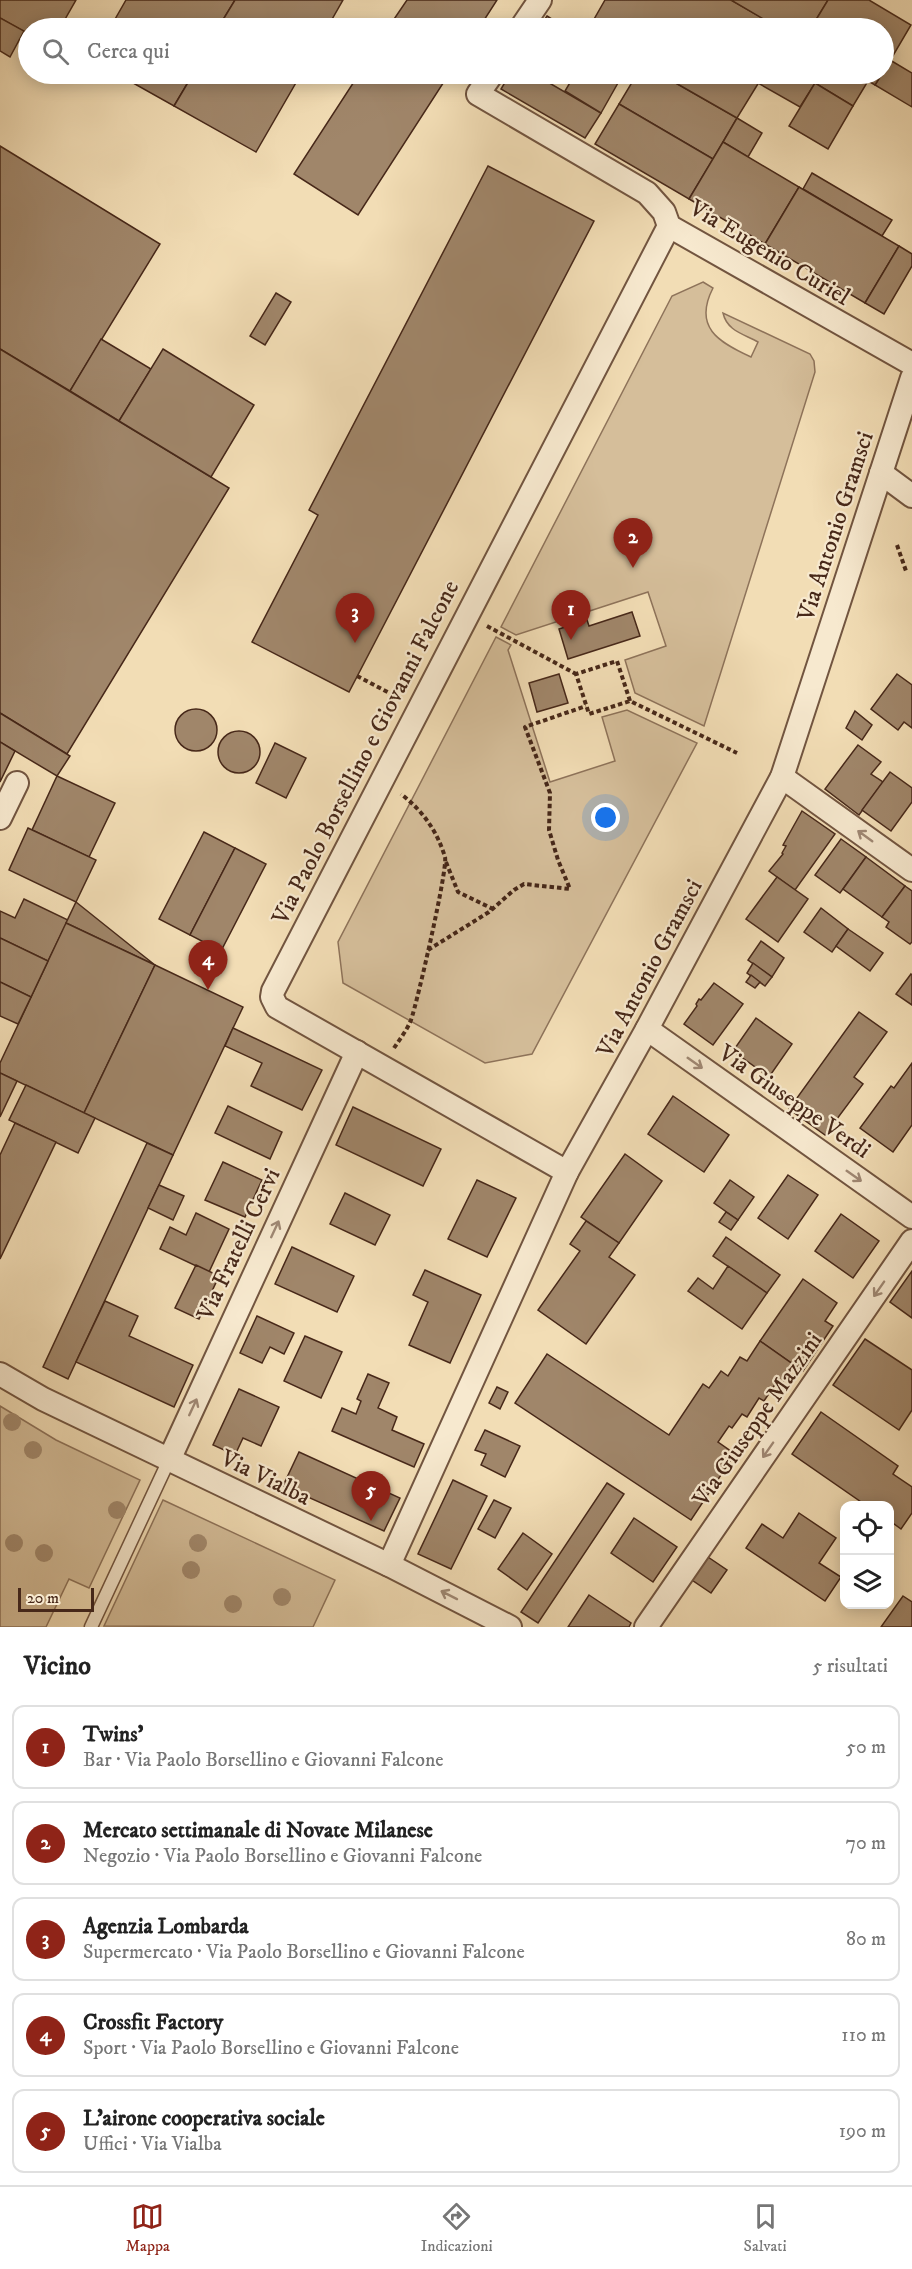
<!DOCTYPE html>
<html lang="it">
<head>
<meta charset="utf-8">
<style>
  :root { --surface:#fff; --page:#f6f6f6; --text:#222; --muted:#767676; --line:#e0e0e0; --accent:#8f2418 }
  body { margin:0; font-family:"IM FELL DW Pica",serif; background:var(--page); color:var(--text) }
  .controls { position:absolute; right:18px; bottom:18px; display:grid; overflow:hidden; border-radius:12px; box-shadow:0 3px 15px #0003 }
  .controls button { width:54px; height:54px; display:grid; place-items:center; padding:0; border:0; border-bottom:2px solid var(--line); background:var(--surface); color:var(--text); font:30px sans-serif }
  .scale { position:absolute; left:18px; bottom:15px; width:76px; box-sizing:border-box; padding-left:6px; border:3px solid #472819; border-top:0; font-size:16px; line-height:21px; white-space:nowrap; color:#472819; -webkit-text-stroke:4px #f7e9cf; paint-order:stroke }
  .you { position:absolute; left:606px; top:818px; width:21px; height:21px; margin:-15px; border:4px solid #fff; border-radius:50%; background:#1a73e8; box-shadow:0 0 0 9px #1a73e833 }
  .badge { display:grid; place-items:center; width:39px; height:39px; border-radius:50%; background:var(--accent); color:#fff; font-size:20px; font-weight:700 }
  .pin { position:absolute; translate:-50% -50px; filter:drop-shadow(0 2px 3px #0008) }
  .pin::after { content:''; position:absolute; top:32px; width:21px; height:18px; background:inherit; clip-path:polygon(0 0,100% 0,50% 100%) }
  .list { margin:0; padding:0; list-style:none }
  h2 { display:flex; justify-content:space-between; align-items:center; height:78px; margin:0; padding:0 24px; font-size:26px }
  h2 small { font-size:20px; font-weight:400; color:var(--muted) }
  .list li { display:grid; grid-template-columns:39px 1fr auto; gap:18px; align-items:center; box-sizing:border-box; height:84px; margin:0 12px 12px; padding:0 12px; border:2px solid var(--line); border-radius:12px }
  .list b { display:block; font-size:22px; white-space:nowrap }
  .list p { margin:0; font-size:20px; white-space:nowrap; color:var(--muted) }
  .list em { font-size:20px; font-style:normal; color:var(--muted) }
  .icon { flex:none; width:33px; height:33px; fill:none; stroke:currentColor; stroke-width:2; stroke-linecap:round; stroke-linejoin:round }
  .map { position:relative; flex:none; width:912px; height:1627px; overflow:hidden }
  .search { position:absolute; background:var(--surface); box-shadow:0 3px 15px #0003; left:18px; right:18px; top:18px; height:66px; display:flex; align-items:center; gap:15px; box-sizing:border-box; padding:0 21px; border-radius:33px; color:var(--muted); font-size:22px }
  .sheet { height:558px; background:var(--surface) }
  nav { display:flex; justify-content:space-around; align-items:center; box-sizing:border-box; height:84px; border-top:2px solid var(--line); background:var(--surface); font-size:16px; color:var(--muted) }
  nav a { display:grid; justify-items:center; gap:3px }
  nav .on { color:var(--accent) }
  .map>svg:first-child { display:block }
  .green { fill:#d5be9a; stroke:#8e735a; stroke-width:1.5 }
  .building { fill:#a0866a; stroke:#472819; stroke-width:1.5 }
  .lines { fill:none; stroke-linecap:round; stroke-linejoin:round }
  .lane-casing { stroke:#725540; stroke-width:15 }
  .street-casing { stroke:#725540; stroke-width:26 }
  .path { stroke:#472819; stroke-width:4; stroke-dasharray:4.5 3; stroke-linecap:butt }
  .lane { stroke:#f7e9cf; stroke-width:12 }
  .street { stroke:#f7e9cf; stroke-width:22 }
  .tree { fill:#a38a6e }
  .oneway { stroke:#9f8874 }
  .labels { text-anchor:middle; stroke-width:4.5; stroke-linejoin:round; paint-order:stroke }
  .street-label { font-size:24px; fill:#472819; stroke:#f7e9cf }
</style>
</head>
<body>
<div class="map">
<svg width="912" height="1627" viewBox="0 0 912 1627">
  <rect width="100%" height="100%" fill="#f2ddb5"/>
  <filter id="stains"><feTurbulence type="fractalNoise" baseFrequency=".00333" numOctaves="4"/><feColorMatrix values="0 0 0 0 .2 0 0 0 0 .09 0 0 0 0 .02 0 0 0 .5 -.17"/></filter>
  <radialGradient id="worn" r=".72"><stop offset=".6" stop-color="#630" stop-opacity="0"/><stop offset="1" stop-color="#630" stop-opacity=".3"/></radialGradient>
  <g class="green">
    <path d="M703 282 713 288C693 327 718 342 751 357L758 342C744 334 727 331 723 313L810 354 814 361 815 372 704 726 635 693 625 660 666 646 648 592 516 635 501 627 672 296Z"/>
    <polygon points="496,637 511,645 508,650 550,782 615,761 602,717 627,710 697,743 532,1054 485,1063 343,983 338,942"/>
    <polygon points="0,1406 56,1440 140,1480 89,1588 69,1579 46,1627 0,1627"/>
    <polygon points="163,1500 335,1580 313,1627 104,1626"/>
  </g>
  <g class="building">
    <polygon points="0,0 76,0 60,28 28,28 28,34 0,18"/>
    <polygon points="126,0 235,0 218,28 110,28"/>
    <polygon points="235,0 343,0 327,28 218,28"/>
    <polygon points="407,0 497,0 479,28 388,28"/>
    <polygon points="605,0 731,0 779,28 589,28"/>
    <polygon points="731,0 828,0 811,28 779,28"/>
    <polygon points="828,0 869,0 911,25 884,71 884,28 811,28"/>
    <polygon points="547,16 566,28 539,28"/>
    <polygon points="0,18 24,31 10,57 0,51"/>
    <polygon points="890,60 912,73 912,107 875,85"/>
    <polygon points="117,74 193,74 174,106"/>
    <polygon points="193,74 301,74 256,152 174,106"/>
    <polygon points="359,74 449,74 358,215 294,174"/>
    <polygon points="510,74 534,74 601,113 585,138 501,89"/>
    <polygon points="575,74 623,74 601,113 565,91"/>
    <polygon points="637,74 660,74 737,118 713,159 619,104"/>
    <polygon points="660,74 764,74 737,118"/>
    <polygon points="764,74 856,74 868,81 853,106 815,83 800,107 758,83"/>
    <polygon points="856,74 882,74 875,85"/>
    <polygon points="815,83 853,106 828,149 789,126"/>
    <polygon points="619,104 713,159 689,199 595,144"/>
    <polygon points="737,118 762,133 748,157 723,142"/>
    <polygon points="723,142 799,187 765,244 689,199"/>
    <polygon points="0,146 160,244 70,391 0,349"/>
    <polygon points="488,166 594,221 349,692 252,642 318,515 309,510"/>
    <polygon points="812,173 892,220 882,236 803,189"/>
    <polygon points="799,187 899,246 865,303 765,244"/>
    <polygon points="899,246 912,254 912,266 884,314 865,303"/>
    <polygon points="276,293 291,302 265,345 250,336"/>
    <polygon points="101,339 151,369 119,421 70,391"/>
    <polygon points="0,349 229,488 67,754 0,713"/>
    <polygon points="163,349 254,405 211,477 119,421"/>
    <polygon points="632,612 640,636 568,659 559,629 587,620 589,626"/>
    <polygon points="559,674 568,703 537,712 529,683"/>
    <polygon points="897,674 912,685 912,728 904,722 898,730 871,709"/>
    <circle cx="196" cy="730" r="21"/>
    <polygon points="855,711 872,725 862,740 846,728"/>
    <polygon points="0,713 70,756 57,776 0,742"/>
    <circle cx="239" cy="752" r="21"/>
    <polygon points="0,742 15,751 0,782"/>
    <polygon points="275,743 306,758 286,798 256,783"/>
    <polygon points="858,745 881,762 871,774 883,782 859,815 825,789"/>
    <polygon points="890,772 912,788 912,802 891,831 862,810"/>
    <polygon points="57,776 115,803 89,857 32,830"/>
    <polygon points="802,811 835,834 795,890 769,871 783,854 782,853 786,846 783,845"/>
    <polygon points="28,828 96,860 76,902 9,870"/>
    <polygon points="204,832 235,848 190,935 159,919"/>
    <polygon points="841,839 866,857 840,893 815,875"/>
    <polygon points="235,848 266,864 221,951 190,935"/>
    <polygon points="866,857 905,886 882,917 843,889"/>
    <polygon points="777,877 808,899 778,942 746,919"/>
    <polygon points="905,886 912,891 912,942 910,944 886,927 889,922 882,917"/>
    <polygon points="24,899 68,920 48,961 0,938 0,911 15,918"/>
    <polygon points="76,902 136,950 155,965 66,923"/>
    <polygon points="821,908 848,929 832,952 804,932"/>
    <polygon points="66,923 155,965 84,1113 0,1073 0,1063"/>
    <polygon points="848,929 883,953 870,971 836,946"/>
    <polygon points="0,938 48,961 31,997 0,982"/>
    <polygon points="761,941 784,958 772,977 748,960"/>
    <polygon points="753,963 772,977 765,986 747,973"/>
    <polygon points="155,965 243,1007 173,1155 84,1113"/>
    <polygon points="911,974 912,975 912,1005 896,994"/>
    <polygon points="751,975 760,982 755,988 746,982"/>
    <polygon points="0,982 31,997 18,1024 0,1016"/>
    <polygon points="714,983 743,1004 713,1045 684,1024 697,1006 696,1004 699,999 701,1000"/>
    <polygon points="859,1012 887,1032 854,1077 863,1084 825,1135 789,1109"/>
    <polygon points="756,1018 792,1044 769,1077 733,1051"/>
    <polygon points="233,1028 322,1070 302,1110 251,1086 262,1063 225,1046"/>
    <polygon points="912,1063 912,1125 893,1152 860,1128 891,1086 894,1088"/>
    <polygon points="0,1073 17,1081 0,1117"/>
    <polygon points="26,1085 95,1118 78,1153 9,1120"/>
    <polygon points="673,1096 729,1135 704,1172 648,1134"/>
    <polygon points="228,1106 282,1132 270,1159 215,1133"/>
    <polygon points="353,1107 441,1149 423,1186 336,1145"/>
    <polygon points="15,1123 56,1142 0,1259 0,1155"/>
    <polygon points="147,1143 173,1155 68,1379 43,1367"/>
    <polygon points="625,1154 662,1181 619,1243 581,1217"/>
    <polygon points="223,1162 262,1180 245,1217 205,1200"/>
    <polygon points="788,1175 818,1195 788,1239 758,1218"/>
    <polygon points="477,1180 516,1198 487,1257 448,1239"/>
    <polygon points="730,1180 754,1197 738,1220 714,1203"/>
    <polygon points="159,1185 184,1196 173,1220 148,1208"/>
    <polygon points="345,1193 390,1215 375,1245 330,1224"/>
    <polygon points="726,1212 738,1220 731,1230 719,1222"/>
    <polygon points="196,1213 229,1229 209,1272 160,1249 170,1227 186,1235"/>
    <polygon points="841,1214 879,1241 853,1278 815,1251"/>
    <polygon points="586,1221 619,1243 609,1257 635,1275 586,1344 538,1310 580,1251 570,1244"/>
    <polygon points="726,1237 780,1275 767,1293 713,1256"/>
    <polygon points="292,1247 354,1276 337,1312 275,1284"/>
    <polygon points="196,1265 219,1276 199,1319 175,1308"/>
    <polygon points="728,1266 767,1293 742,1329 688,1291 698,1278 713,1289"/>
    <polygon points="425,1270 481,1295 450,1363 409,1345 428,1302 413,1295"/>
    <polygon points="912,1271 912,1318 890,1302"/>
    <polygon points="803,1279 837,1303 825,1321 833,1326 803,1371 760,1341"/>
    <polygon points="105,1301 138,1316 129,1336 193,1365 174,1407 76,1362"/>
    <polygon points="257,1316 294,1333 284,1354 270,1347 262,1363 240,1353"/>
    <polygon points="305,1336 342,1352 321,1398 284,1381"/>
    <polygon points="865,1339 912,1370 912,1410 899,1430 833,1385"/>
    <polygon points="760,1341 794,1365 781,1386 776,1383 764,1401 759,1398 747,1417 742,1414 732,1428 729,1426 718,1442 735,1454 691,1520 515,1403 547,1354 669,1435 703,1384 709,1388 721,1371 728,1376 740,1357 747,1361"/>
    <polygon points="368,1374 389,1383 378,1408 397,1417 392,1430 424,1444 414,1467 332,1431 342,1408 356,1414 361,1401 357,1399"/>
    <polygon points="497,1387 508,1392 500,1409 489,1403"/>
    <polygon points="239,1389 279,1407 261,1446 243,1438 235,1455 213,1445"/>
    <polygon points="821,1412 898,1466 893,1474 912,1487 912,1513 901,1529 890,1521 890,1506 867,1506 792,1454"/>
    <polygon points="485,1430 520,1446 505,1477 481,1465 486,1454 475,1450"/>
    <polygon points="299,1452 400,1498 384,1531 283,1486"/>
    <polygon points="453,1480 487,1496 451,1569 418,1554"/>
    <polygon points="607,1483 624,1494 538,1623 521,1612"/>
    <polygon points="494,1500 511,1508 495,1538 478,1529"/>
    <polygon points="799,1513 836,1538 819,1563 841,1577 825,1601 746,1548 762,1524 783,1538"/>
    <polygon points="634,1518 677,1547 653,1582 611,1553"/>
    <polygon points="523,1533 552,1554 527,1590 498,1569"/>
    <polygon points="705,1555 727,1570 711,1593 689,1578"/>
    <polygon points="589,1595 631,1623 629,1627 568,1627"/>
    <polygon points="903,1596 912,1602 912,1627 881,1627"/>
  </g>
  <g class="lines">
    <g class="lane-casing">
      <polyline id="lane" points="91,1627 169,1460"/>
    </g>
    <g class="street-casing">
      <g id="street">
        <polyline points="521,28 540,0"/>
        <polyline points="492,74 478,94 647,193 664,212 669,226 912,364"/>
        <polyline points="881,473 912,496"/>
        <polyline points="782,777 912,870"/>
        <polyline points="0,818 17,783"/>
        <polyline points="647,1029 912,1217"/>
        <polyline points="567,1172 277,1007 272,997 273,991 669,226"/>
        <polyline points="0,1374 43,1399 389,1565 510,1627"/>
        <polyline points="169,1460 357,1052"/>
        <polyline points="389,1565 567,1172 647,1029 782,777 912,378"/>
        <polyline points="646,1627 912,1241"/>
      </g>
    </g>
    <g class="path">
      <polyline points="897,545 906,571"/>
      <polyline points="487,626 576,674"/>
      <polyline points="357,676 399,698"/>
      <polyline points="630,701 617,661 576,674 589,714 630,701 737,753"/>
      <polyline points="446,862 458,892 493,909"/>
      <polyline points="428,950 489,912 514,890 524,884 570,889 558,860 549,830 550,793 525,727 586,706"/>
      <path d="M394 1048C400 1039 407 1030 411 1020 417 1003 448 869 445 857 437 831 423 811 401 794"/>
    </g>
    <use href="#lane" class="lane"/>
    <use href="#street" class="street"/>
  </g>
  <g class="tree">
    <circle cx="12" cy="1422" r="9"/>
    <circle cx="33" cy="1450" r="9"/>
    <circle cx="117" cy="1510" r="9"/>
    <circle cx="14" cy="1543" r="9"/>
    <circle cx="198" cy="1543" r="9"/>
    <circle cx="44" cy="1553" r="9"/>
    <circle cx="191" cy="1570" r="9"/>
    <circle cx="282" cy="1597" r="9"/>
    <circle cx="233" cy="1604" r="9"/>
  </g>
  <defs><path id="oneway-shaft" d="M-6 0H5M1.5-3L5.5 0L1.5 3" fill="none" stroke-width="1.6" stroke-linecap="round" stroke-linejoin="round" transform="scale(1.5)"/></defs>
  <g class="oneway">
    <use href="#oneway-shaft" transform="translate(865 836) rotate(-144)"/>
    <use href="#oneway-shaft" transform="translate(695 1063) rotate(35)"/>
    <use href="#oneway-shaft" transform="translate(854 1176) rotate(35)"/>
    <use href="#oneway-shaft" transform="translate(275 1229) rotate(-65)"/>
    <use href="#oneway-shaft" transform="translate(879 1289) rotate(125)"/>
    <use href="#oneway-shaft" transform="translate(193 1407) rotate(-65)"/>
    <use href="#oneway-shaft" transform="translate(768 1450) rotate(125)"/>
    <use href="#oneway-shaft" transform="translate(449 1595) rotate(-153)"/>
  </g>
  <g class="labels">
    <g class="street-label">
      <text transform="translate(770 252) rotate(31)" y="8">Via Eugenio Curiel</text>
      <text transform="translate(835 526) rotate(-72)" y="8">Via Antonio Gramsci</text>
      <text transform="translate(365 752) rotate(-63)" y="8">Via Paolo Borsellino e Giovanni Falcone</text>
      <text transform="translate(649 968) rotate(-62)" y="8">Via Antonio Gramsci</text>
      <text transform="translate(795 1101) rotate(35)" y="8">Via Giuseppe Verdi</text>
      <text transform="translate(238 1244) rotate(-65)" y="8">Via Fratelli Cervi</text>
      <text transform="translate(757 1419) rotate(-55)" y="8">Via Giuseppe Mazzini</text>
      <text transform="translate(266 1477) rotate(26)" y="8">Via Vialba</text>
    </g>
  </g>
  <rect width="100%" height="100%" filter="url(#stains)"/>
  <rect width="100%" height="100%" fill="url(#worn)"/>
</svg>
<div class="controls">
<button><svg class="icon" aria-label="locate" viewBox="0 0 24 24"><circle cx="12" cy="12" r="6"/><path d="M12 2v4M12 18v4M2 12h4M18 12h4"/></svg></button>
<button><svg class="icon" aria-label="layers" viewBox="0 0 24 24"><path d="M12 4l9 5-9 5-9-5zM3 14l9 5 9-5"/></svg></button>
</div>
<div class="scale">20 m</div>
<div class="you"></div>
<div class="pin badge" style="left:571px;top:640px">1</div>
<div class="pin badge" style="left:633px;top:568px">2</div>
<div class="pin badge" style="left:355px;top:643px">3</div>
<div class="pin badge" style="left:208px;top:990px">4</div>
<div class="pin badge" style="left:371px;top:1521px">5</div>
<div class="search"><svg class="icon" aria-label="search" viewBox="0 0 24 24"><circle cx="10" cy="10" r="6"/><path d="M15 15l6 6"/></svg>Cerca qui</div>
</div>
<section class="sheet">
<h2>Vicino<small>5 risultati</small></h2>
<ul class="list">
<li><span class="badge">1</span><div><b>Twins'</b><p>Bar · Via Paolo Borsellino e Giovanni Falcone</p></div><em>50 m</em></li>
<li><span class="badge">2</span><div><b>Mercato settimanale di Novate Milanese</b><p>Negozio · Via Paolo Borsellino e Giovanni Falcone</p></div><em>70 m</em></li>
<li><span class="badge">3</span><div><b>Agenzia Lombarda</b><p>Supermercato · Via Paolo Borsellino e Giovanni Falcone</p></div><em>80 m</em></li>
<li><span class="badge">4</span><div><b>Crossfit Factory</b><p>Sport · Via Paolo Borsellino e Giovanni Falcone</p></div><em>110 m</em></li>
<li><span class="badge">5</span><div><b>L'airone cooperativa sociale</b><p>Uffici · Via Vialba</p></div><em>190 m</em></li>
</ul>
</section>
<nav>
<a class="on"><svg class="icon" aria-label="map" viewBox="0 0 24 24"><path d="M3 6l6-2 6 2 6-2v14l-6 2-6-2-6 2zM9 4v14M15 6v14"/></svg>Mappa</a>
<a><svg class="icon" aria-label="directions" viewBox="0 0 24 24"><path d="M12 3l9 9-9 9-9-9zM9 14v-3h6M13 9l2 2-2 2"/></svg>Indicazioni</a>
<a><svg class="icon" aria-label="saved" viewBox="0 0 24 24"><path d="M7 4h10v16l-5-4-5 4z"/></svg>Salvati</a>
</nav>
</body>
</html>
